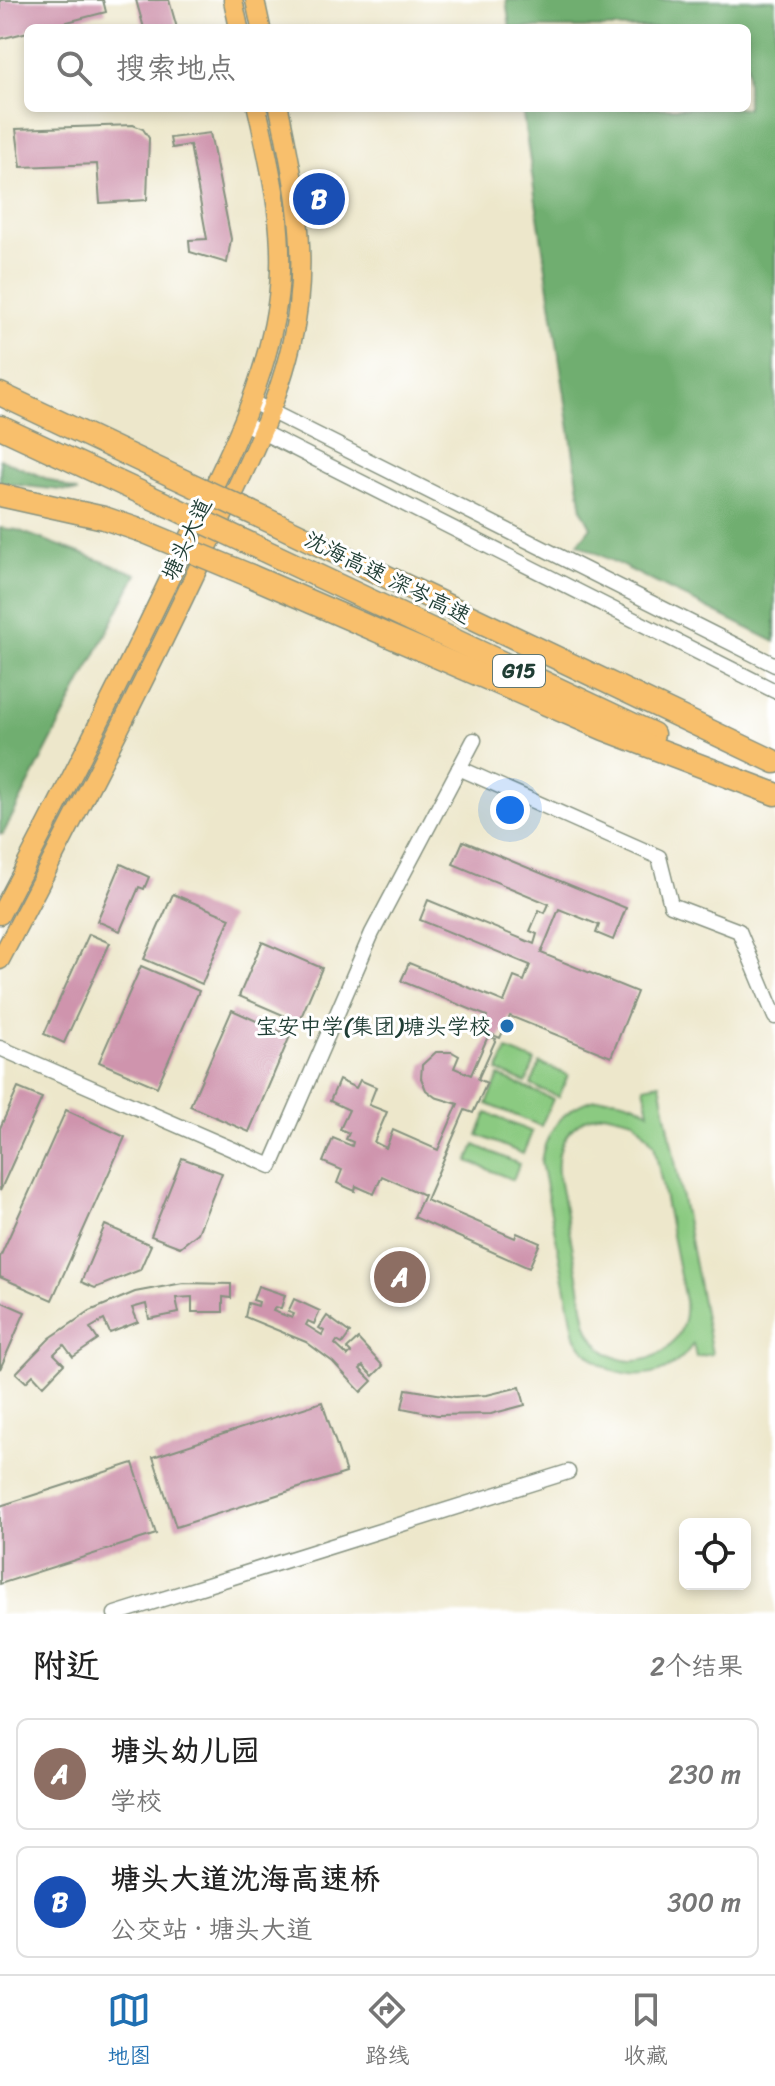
<!DOCTYPE html>
<html lang="zh">
<head>
<meta charset="utf-8">
<style>
  :root { --surface:#fff; --page:#f6f6f6; --text:#222; --muted:#767676; --line:#e0e0e0; --accent:#1f6fb2 }
  body { margin:0; font-family:Sriracha,"LXGW WenKai TC",sans-serif; background:var(--page); color:var(--text) }
  .controls { position:absolute; right:24px; bottom:24px; display:grid; overflow:hidden; border-radius:12px; box-shadow:0 4px 12px #0003 }
  .controls button { width:72px; height:72px; display:grid; place-items:center; padding:0; border:0; border-bottom:2px solid var(--line); background:var(--surface); color:var(--text); font:40px sans-serif }
  .you { position:absolute; left:510px; top:810px; width:28px; height:28px; margin:-20px; border:6px solid #fff; border-radius:50%; background:#1a73e8; box-shadow:0 0 0 12px #1a73e833 }
  .badge { display:grid; place-items:center; width:52px; height:52px; border-radius:50%; background:var(--accent); color:#fff; font-size:26px; font-weight:700 }
  .pin { position:absolute; translate:-50% -50%; border:4px solid #fff; box-shadow:0 2px 8px #0006 }
  .list { margin:0; padding:0; list-style:none }
  h2 { display:flex; justify-content:space-between; align-items:center; height:104px; margin:0; padding:0 32px; font-size:34px }
  h2 small { font-size:26px; font-weight:400; color:var(--muted) }
  .list li { display:grid; grid-template-columns:52px 1fr auto; gap:24px; align-items:center; box-sizing:border-box; height:112px; margin:0 16px 16px; padding:0 16px; border:2px solid var(--line); border-radius:12px }
  .list b { display:block; font-size:30px; white-space:nowrap }
  .list p { margin:0; font-size:26px; white-space:nowrap; color:var(--muted) }
  .list em { font-size:26px; font-style:normal; color:var(--muted) }
  .icon { flex:none; width:44px; height:44px; fill:none; stroke:currentColor; stroke-width:2; stroke-linecap:round; stroke-linejoin:round }
  .map { position:relative; flex:none; width:775px; height:1614px; overflow:hidden }
  .search { position:absolute; background:var(--surface); box-shadow:0 4px 12px #0003; left:24px; right:24px; top:24px; height:88px; display:flex; align-items:center; gap:20px; box-sizing:border-box; padding:0 28px; border-radius:12px; color:var(--muted); font-size:30px }
  .sheet { height:360px; background:var(--surface) }
  nav { display:flex; justify-content:space-around; align-items:center; box-sizing:border-box; height:112px; border-top:2px solid var(--line); background:var(--surface); font-size:22px; color:var(--muted) }
  nav a { display:grid; justify-items:center; gap:4px }
  nav .on { color:var(--accent) }
  .map>svg:first-child { display:block }
  .green { fill:#8bca81; stroke:#55845a; stroke-width:2; fill-rule:evenodd }
  .forest { fill:#70ae6f; stroke:#487652; stroke-width:2 }
  .building { fill:#cf94ad }
  .lines { fill:none; stroke-linecap:round; stroke-linejoin:round }
  .minor-casing { stroke:#869280; stroke-width:17 }
  .major-casing { stroke:#869280; stroke-width:21 }
  .highway-casing { stroke:#869280; stroke-width:25 }
  .minor { stroke:#fff; stroke-width:14 }
  .major { stroke:#f8bf6c; stroke-width:18 }
  .highway { stroke:#f8bf6c; stroke-width:22 }
  .highway-bridge-casing { stroke:#869280; stroke-width:25; stroke-linecap:butt }
  .highway-bridge { stroke:#f8bf6c; stroke-width:22 }
  .poi-dot { fill:#1f6fb2; stroke:#fff; stroke-width:3 }
  .labels { text-anchor:middle; stroke-width:6; stroke-linejoin:round; paint-order:stroke }
  .shield { fill:#fff; stroke:#627771; stroke-width:2 }
  .shield-label { font-size:20px; font-weight:bold; fill:#1f3d34 }
  .street-label { font-size:22px; fill:#1f3d34; stroke:#fff }
  .poi-label { font-size:22px; fill:#1f3d34; stroke:#fff; text-anchor:end }
</style>
</head>
<body>
<div class="map">
<svg width="775" height="1614" viewBox="0 0 775 1614">
  <rect width="100%" height="100%" fill="#fff"/>
  <filter id="ink" filterUnits="userSpaceOnUse"><feTurbulence type="fractalNoise" baseFrequency=".0125" numOctaves="2"/><feDisplacementMap in="SourceGraphic" scale="16" xChannelSelector="R" yChannelSelector="G"/><feConvolveMatrix kernelMatrix="1 2 1 2 8 2 1 2 1" color-interpolation-filters="sRGB"/></filter>
  <filter id="wash" filterUnits="userSpaceOnUse"><feTurbulence type="fractalNoise" baseFrequency=".006" numOctaves="4" result="noise"/><feDisplacementMap in="SourceGraphic" scale="32" xChannelSelector="R" yChannelSelector="G"/><feGaussianBlur stdDeviation="1.8" result="paint"/><feColorMatrix in="noise" values="0 0 0 0 0 0 0 0 0 0 0 0 0 0 0 0 0 1.4 0 .05"/><feComposite in="paint" operator="in"/></filter>
  <g filter="url(#wash)">
    <rect width="100%" height="100%" fill="#ede7cb"/>
    <g class="green">
      <polygon points="507,1050 535,1061 526,1083 498,1071"/>
      <polygon points="540,1063 568,1075 559,1097 531,1085"/>
      <polygon points="499,1076 553,1099 541,1126 487,1104"/>
      <path d="M660 1083 712 1354 696 1357 693 1344C662 1392 600 1382 575 1336L541 1162C548 1108 603 1079 649 1112L644 1086ZM604 1113 634 1120 654 1144 685 1301C691 1361 613 1385 589 1330 583 1315 582 1297 579 1281 572 1245 565 1209 558 1173 555 1141 573 1119 604 1113Z"/>
      <polygon points="487,1113 532,1132 523,1154 478,1135"/>
      <polygon points="475,1145 519,1164 513,1180 468,1161"/>
    </g>
    <g class="forest">
      <polygon points="506,0 775,0 775,642 578,544 591,527 582,510 522,108 747,108 747,28 510,28"/>
      <polygon points="0,459 78,492 0,483"/>
      <polygon points="0,528 17,530 137,574 3,834 0,834"/>
    </g>
    <g id="blocks">
      <g class="building">
        <polygon points="0,0 103,0 106,12 44,28 28,28 28,32 0,39"/>
        <polygon points="136,0 169,0 177,28 144,28"/>
        <polygon points="133,125 143,129 149,138 147,200 100,203 97,164 21,167 16,129"/>
        <polygon points="210,133 231,239 227,263 190,252 189,240 207,239 190,145 172,148 170,138"/>
        <polygon points="463,841 626,908 613,940 596,933 599,925 559,909 541,953 637,992 611,1057 510,1016 500,1038 481,1030 487,1016 401,981 409,963 504,1002 514,977 524,981 530,965 420,920 428,900 534,944 537,934 530,931 539,910 545,913 549,904 453,864"/>
        <polygon points="121,864 149,877 144,889 139,887 120,931 97,921"/>
        <polygon points="173,894 230,918 202,984 144,959"/>
        <polygon points="89,934 110,943 64,1043 44,1034"/>
        <polygon points="262,942 322,968 299,1022 239,996"/>
        <polygon points="141,966 199,991 157,1087 99,1062"/>
        <polygon points="232,1010 290,1036 249,1132 190,1106"/>
        <polygon points="488,1036 496,1039 478,1079 487,1083 473,1113 465,1110 426,1200 515,1238 517,1233 540,1243 529,1268 414,1217 424,1195 382,1176 374,1194 356,1186 355,1191 337,1183 342,1170 323,1162 333,1138 352,1146 353,1142 346,1139 349,1133 340,1129 349,1110 330,1101 339,1080 356,1088 360,1080 376,1087 369,1105 387,1112 374,1142 386,1148 393,1130 438,1150 458,1104 435,1097 426,1090 421,1078 422,1065 436,1052 452,1052 459,1056 454,1068 471,1075"/>
        <polygon points="18,1088 42,1098 0,1191 0,1128"/>
        <polygon points="66,1110 125,1137 52,1300 0,1277 0,1257"/>
        <polygon points="182,1158 222,1173 198,1233 180,1247 151,1236"/>
        <polygon points="105,1225 151,1245 140,1270 95,1288 81,1282"/>
        <polygon points="183,1283 231,1284 231,1298 223,1297 223,1312 192,1312 192,1297 176,1298 179,1313 149,1319 146,1304 132,1308 138,1322 110,1333 104,1320 90,1328 98,1340 73,1357 64,1345 59,1349 54,1354 64,1364 43,1386 33,1375 26,1382 16,1373 50,1338 90,1311 135,1292"/>
        <polygon points="258,1286 285,1295 281,1308 275,1307 273,1311 292,1318 294,1314 288,1312 294,1299 320,1311 314,1324 308,1321 306,1325 322,1335 324,1331 319,1328 327,1316 350,1333 342,1344 337,1341 335,1344 348,1356 351,1353 347,1349 358,1339 383,1366 373,1376 363,1366 360,1369 372,1381 361,1392 333,1362 306,1342 245,1317 248,1303 258,1306 259,1302 253,1300"/>
        <polygon points="0,1301 25,1312 0,1369"/>
        <polygon points="520,1387 525,1405 491,1414 437,1415 402,1408 406,1389 455,1397 487,1395"/>
        <polygon points="322,1402 346,1473 176,1527 153,1457"/>
        <polygon points="133,1463 156,1534 0,1584 0,1506"/>
      </g>
    </g>
  </g>
  <g filter="url(#ink)">
    <use href="#blocks" fill-opacity="0" stroke="#869280" stroke-width="2"/>
    <g class="lines">
      <g class="minor-casing">
        <g id="minor">
          <polyline points="250,401 775,665"/>
          <polyline points="242,422 775,691"/>
          <polyline points="459,768 659,857 671,905 739,931 775,1017"/>
          <polyline points="0,1048 271,1166 372,933 474,740"/>
          <polyline points="115,1614 568,1472"/>
        </g>
      </g>
      <g class="major-casing">
        <g id="major">
          <polyline points="233,0 239,28"/>
          <polyline points="255,0 261,28"/>
          <path d="M0 915C65 791 128 668 187 542 223 467 265 388 277 305 287 238 272 174 257 108"/>
          <path d="M0 960C71 824 142 688 207 549 243 473 288 391 298 306 306 237 293 174 279 108"/>
        </g>
      </g>
      <g class="highway-casing">
        <g id="highway">
          <polyline points="0,394 171,475"/>
          <polyline points="0,427 159,501"/>
          <polyline points="0,495 104,518 145,532"/>
          <polyline points="276,524 775,762"/>
          <polyline points="263,550 653,734"/>
          <polyline points="251,576 604,729 775,794"/>
        </g>
      </g>
      <use href="#minor" class="minor"/>
      <use href="#major" class="major"/>
      <use href="#highway" class="highway"/>
      <g class="highway-bridge-casing">
        <g id="highway-bridge">
          <polyline points="171,475 276,524"/>
          <polyline points="159,501 263,550"/>
          <polyline points="145,532 251,576"/>
        </g>
      </g>
      <use href="#highway-bridge" class="highway-bridge"/>
    </g>
  </g>
  <circle class="poi-dot" cx="507" cy="1026" r="8"/>
  <g class="labels">
    <rect class="shield" x="493" y="655" width="52" height="32" rx="6"/>
    <g class="shield-label">
      <text x="519" y="678">G15</text>
    </g>
    <g class="street-label">
      <text transform="translate(186 539) rotate(-65)" y="8">塘头大道</text>
      <text transform="translate(388 577) rotate(26)" y="8">沈海高速 深岑高速</text>
    </g>
    <g class="poi-label">
      <text x="491" y="1034">宝安中学(集团)塘头学校</text>
    </g>
  </g>
</svg>
<div class="controls">
<button><svg class="icon" aria-label="locate" viewBox="0 0 24 24"><circle cx="12" cy="12" r="6"/><path d="M12 2v4M12 18v4M2 12h4M18 12h4"/></svg></button>
</div>
<div class="you"></div>
<div class="pin badge" style="left:400px;top:1277px;background:#8d6e63">A</div>
<div class="pin badge" style="left:319px;top:199px;background:#1a4fb4">B</div>
<div class="search"><svg class="icon" aria-label="search" viewBox="0 0 24 24"><circle cx="10" cy="10" r="6"/><path d="M15 15l6 6"/></svg>搜索地点</div>
</div>
<section class="sheet">
<h2>附近<small>2个结果</small></h2>
<ul class="list">
<li><span class="badge" style="background:#8d6e63">A</span><div><b>塘头幼儿园</b><p>学校</p></div><em>230 m</em></li>
<li><span class="badge" style="background:#1a4fb4">B</span><div><b>塘头大道沈海高速桥</b><p>公交站 · 塘头大道</p></div><em>300 m</em></li>
</ul>
</section>
<nav>
<a class="on"><svg class="icon" aria-label="map" viewBox="0 0 24 24"><path d="M3 6l6-2 6 2 6-2v14l-6 2-6-2-6 2zM9 4v14M15 6v14"/></svg>地图</a>
<a><svg class="icon" aria-label="directions" viewBox="0 0 24 24"><path d="M12 3l9 9-9 9-9-9zM9 14v-3h6M13 9l2 2-2 2"/></svg>路线</a>
<a><svg class="icon" aria-label="saved" viewBox="0 0 24 24"><path d="M7 4h10v16l-5-4-5 4z"/></svg>收藏</a>
</nav>
</body>
</html>
